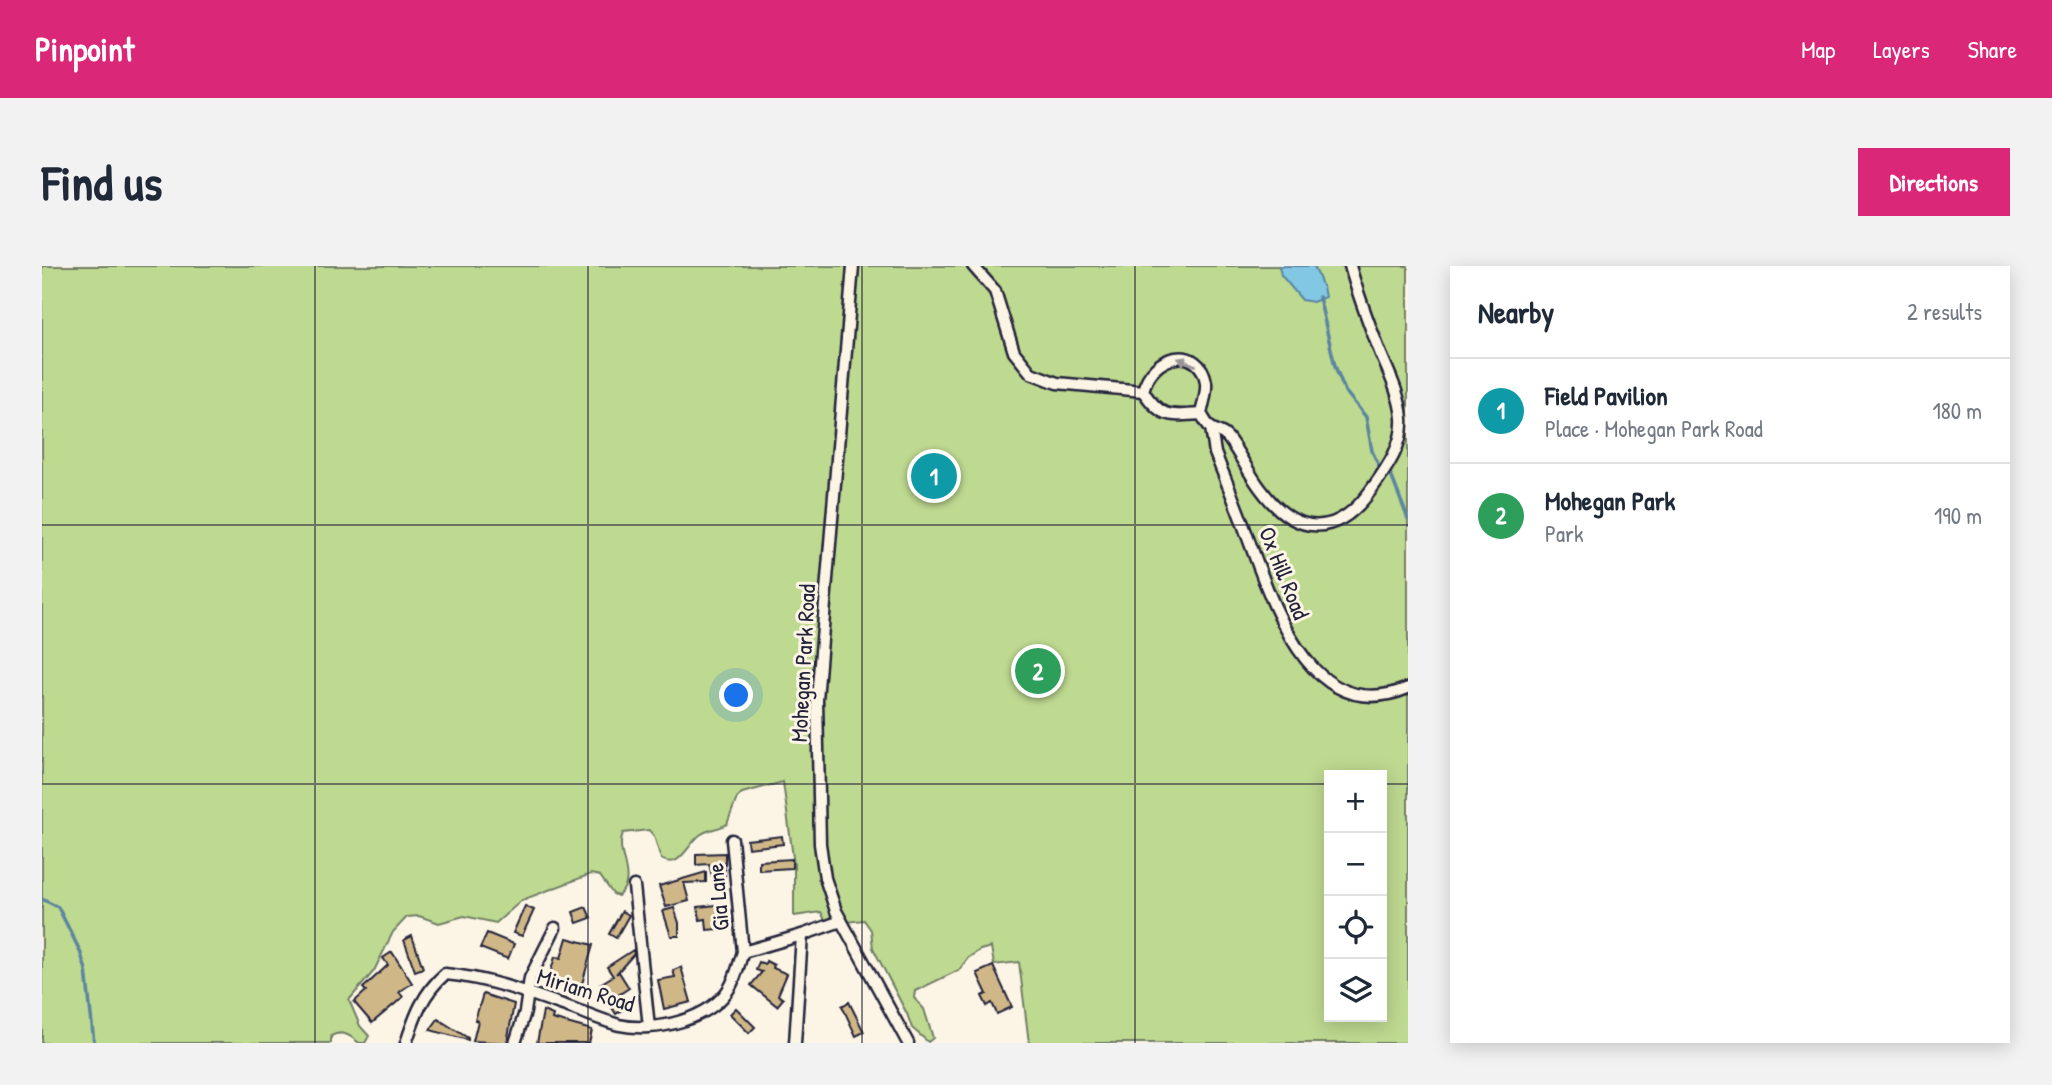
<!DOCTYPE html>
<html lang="en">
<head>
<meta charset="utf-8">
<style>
  :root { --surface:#fff; --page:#f2f2f3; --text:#1f2937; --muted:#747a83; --line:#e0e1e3; --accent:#db2777 }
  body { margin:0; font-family:"Patrick Hand",sans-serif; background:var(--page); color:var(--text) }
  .controls { position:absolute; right:21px; bottom:21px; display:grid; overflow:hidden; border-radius:0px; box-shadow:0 4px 18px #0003 }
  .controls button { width:63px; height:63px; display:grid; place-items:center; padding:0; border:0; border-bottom:2px solid var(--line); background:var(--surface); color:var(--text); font:35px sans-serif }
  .you { position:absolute; left:695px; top:430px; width:24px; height:24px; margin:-18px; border:5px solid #fff; border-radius:50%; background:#1a73e8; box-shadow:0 0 0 10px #1a73e833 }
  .badge { display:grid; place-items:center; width:46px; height:46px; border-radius:50%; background:var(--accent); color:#fff; font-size:23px; font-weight:700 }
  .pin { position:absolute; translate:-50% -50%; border:4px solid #fff; box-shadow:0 2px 7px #0006 }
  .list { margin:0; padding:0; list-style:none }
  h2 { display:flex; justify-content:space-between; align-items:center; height:91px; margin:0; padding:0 28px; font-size:30px }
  h2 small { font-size:23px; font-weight:400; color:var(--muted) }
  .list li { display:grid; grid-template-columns:46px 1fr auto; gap:21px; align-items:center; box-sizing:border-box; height:105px; padding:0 28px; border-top:2px solid var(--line) }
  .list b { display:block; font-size:26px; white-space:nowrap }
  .list p { margin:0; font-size:23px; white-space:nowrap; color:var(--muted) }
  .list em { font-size:23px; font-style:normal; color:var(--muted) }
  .icon { flex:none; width:38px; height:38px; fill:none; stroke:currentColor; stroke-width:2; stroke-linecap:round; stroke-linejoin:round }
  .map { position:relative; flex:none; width:1366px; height:777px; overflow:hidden; border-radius:0px }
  header { display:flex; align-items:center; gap:42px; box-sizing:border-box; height:98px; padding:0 35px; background:var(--accent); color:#fff }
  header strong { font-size:33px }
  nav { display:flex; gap:38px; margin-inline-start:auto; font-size:24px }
  .intro { display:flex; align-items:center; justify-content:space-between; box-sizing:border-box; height:168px; padding:0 42px }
  h1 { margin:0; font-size:49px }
  .button { padding:18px 32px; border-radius:0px; background:var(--accent); color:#fff; font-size:24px; font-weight:700 }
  main { display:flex; gap:42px; padding:0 42px }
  aside { flex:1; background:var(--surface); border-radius:0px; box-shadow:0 4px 18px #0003 }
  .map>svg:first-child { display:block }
  .green { fill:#bed990; stroke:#707e66; stroke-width:2; fill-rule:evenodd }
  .water { fill:#82c7e3; stroke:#5c85a0; stroke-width:2 }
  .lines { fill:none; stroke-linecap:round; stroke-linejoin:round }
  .stream { stroke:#5c85a0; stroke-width:3.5 }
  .building { fill:#cfb787; stroke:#22223b; stroke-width:2 }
  .minor-casing { stroke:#22223b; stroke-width:15 }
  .minor { stroke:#fcf5e5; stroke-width:10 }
  .oneway { fill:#9a9698 }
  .grid { fill:none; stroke:#22223b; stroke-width:2; stroke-opacity:0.55 }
  .labels { text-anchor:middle; stroke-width:6; stroke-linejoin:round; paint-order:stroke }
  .street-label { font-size:23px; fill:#22223b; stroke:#fcf5e5 }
</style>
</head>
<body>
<header>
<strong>Pinpoint</strong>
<nav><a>Map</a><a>Layers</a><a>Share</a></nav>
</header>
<div class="intro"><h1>Find us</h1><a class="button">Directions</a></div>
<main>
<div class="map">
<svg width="1366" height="777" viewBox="0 0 1366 777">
  <rect width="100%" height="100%" fill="#fcf5e5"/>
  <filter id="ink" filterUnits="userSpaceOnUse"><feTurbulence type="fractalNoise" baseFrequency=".0143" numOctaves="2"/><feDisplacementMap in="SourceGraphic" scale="14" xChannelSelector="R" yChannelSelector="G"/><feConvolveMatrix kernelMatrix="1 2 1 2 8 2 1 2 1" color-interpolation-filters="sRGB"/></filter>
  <g filter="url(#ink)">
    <path class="green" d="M0 0H1366V777H987L977 696 952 699 949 681 938 684 926 692 917 704 873 725 872 732 882 743 891 772 886 776 870 762 865 748 831 682 829 664 822 654 785 658 779 646 752 650V599L741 516 700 527 695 532 685 558C677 563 666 563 658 569 645 579 638 604 619 593L612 570 607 564 581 567C572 588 597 612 576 630L571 628 558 610 549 608 480 634 454 657 422 650 397 657 377 650 365 651 351 666 332 705 307 734 318 760 327 770 323 777H317C308 769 300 764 289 770V777H0ZM1287 509H1340V751H1287Z"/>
    <polygon class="water" points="1237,0 1272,0 1281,21 1283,31 1271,36 1260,34 1239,9"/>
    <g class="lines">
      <g class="stream">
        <polyline points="1277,31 1293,100 1303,125 1324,151 1330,185 1337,200"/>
        <polyline points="1349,209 1366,253"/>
        <polyline points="0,633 16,641 38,685 44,704 52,777"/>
      </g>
    </g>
    <g class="building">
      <polygon points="877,202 907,204 906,218 876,217"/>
      <polygon points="740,570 741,578 706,582 705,574"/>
      <polygon points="683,587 683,610 670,610 667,598 654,599 654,588"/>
      <polygon points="750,593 750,602 717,604 717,595"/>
      <polygon points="664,606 664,616 642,617 647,635 624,641 617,620"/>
      <polygon points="684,638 687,662 665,664 664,653 658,654 656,641"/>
      <polygon points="483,640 492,644 480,670 471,667"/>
      <polygon points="544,641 549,652 535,657 531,646"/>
      <polygon points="632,642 637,657 637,670 629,670 621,645"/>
      <polygon points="580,645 587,649 574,672 567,668"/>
      <polygon points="445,667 472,678 466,693 438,682"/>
      <polygon points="370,670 381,702 373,705 362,674"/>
      <polygon points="525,672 551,679 538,725 506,715 513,691 519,692"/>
      <polygon points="591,684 592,688 574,708 577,706 587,722 575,730 583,742 574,748 569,740 571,738 558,718 571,710 565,701"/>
      <polygon points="350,686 370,717 357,726 361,731 330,757 312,736 324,725 321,722 346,699 341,692"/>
      <polygon points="724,695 732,699 731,702 745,708 736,729 741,733 735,740 709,719 720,706 714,704 717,696 723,698"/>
      <polygon points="951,700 970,741 955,748 950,737 945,740 940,730 945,728 935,707"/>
      <polygon points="639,701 649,736 622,743 616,714 633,711 631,704"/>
      <polygon points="441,728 472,738 465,777 431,775 436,755 433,754"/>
      <polygon points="807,736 822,766 814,770 800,740"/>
      <polygon points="694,742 713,761 707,767 688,748"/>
      <polygon points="501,745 511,749 510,753 550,764 547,777 495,777"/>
      <polygon points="396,753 426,772 426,774 388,764"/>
    </g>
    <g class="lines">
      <g class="minor-casing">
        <g id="minor">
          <polyline points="811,0 775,434 778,578 783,612 794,645 866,777"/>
          <polyline points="931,0 953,25 972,86 989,107 1015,117 1101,125"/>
          <path d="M1101 125C1110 87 1158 78 1164 116 1165 127 1161 138 1159 148 1162 152 1165 159 1169 162 1175 166 1180 165 1186 172 1198 188 1206 206 1218 222 1253 270 1294 273 1329 224 1344 203 1362 179 1360 152 1358 129 1347 107 1338 86 1327 58 1316 29 1308 0"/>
          <path d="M1101 125C1120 153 1127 150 1159 148"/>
          <path d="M1169 162 1173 187C1184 215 1196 243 1206 272 1231 339 1269 462 1366 422"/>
          <polyline points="690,574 701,686"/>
          <polyline points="592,620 607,761"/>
          <path d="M364 777C373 750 381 727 403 708 447 712 489 728 532 743 546 748 562 755 577 759 612 767 669 754 688 721 694 711 697 697 701 686L760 669 799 655"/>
          <polyline points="473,777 483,746 488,712 513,662"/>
          <polyline points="753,777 760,669"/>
        </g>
      </g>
      <use href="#minor" class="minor"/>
    </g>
    <defs><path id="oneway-solid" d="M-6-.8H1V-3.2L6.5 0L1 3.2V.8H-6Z" transform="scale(1.75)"/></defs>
    <use class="oneway" href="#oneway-solid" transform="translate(1145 96) rotate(-158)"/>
  </g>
  <path class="grid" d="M273 0V777M546 0V777M820 0V777M1093 0V777M0 259H1366M0 518H1287M1340 518H1366"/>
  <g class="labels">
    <g class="street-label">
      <text transform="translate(1242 307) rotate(68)" y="8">Ox Hill Road</text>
      <text transform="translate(761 397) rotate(-87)" y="8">Mohegan Park Road</text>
      <text transform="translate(676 631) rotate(-95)" y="8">Gia Lane</text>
      <text transform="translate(544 724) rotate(17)" y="8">Miriam Road</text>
    </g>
  </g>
</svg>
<div class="controls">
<button>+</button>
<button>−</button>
<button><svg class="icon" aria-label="locate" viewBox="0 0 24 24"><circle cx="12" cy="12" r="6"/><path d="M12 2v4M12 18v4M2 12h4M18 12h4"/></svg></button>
<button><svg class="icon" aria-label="layers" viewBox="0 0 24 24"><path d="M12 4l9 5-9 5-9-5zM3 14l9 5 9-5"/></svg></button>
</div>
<div class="you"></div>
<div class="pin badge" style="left:892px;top:210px;background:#0f9aa8">1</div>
<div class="pin badge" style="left:996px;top:405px;background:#2e9e5b">2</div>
</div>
<aside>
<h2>Nearby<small>2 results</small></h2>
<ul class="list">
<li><span class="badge" style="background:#0f9aa8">1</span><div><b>Field Pavilion</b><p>Place · Mohegan Park Road</p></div><em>180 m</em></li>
<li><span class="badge" style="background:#2e9e5b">2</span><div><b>Mohegan Park</b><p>Park</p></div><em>190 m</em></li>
</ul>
</aside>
</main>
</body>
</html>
